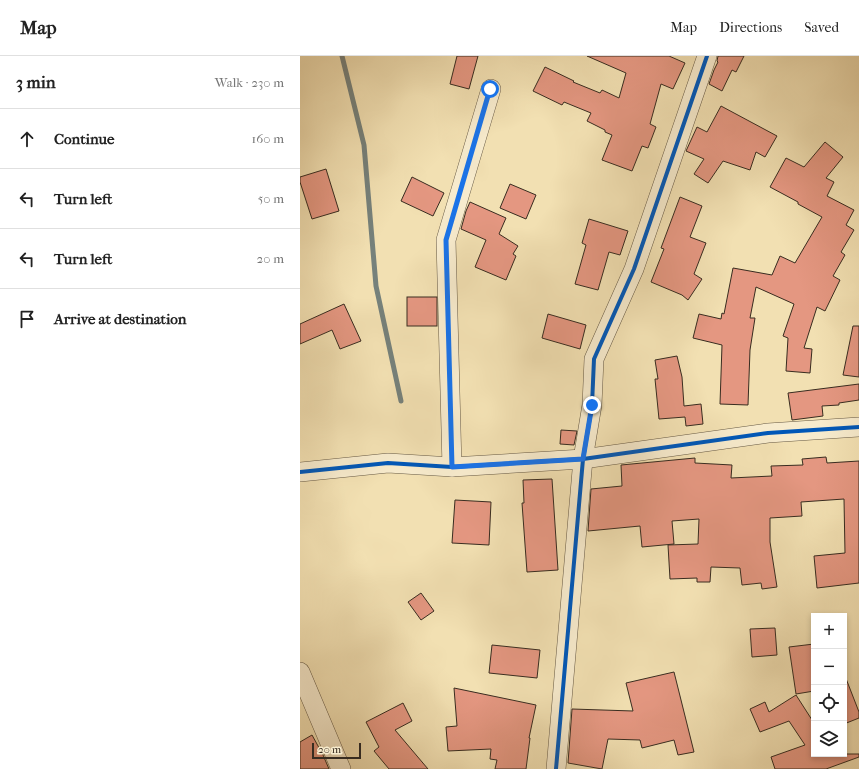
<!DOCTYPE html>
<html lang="en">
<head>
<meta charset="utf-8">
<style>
  :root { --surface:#fff; --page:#f6f6f6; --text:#222; --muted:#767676; --line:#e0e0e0 }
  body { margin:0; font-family:"IM FELL French Canon",serif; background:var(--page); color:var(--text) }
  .controls { position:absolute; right:12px; bottom:12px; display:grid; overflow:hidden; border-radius:0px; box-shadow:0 2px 6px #0003 }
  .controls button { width:36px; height:36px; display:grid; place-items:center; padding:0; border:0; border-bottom:1px solid var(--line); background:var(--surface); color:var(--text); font:20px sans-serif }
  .scale { position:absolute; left:12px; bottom:10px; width:49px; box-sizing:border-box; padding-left:4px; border:2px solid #382c20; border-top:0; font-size:11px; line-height:14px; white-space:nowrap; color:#382c20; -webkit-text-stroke:3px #f7ebcd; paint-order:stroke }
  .stop { position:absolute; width:12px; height:12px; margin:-9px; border:3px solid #1a73e8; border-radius:50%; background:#fff }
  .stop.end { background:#1a73e8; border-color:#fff; box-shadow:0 1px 4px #0008 }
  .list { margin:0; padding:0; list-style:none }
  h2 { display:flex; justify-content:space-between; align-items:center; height:52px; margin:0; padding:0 16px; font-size:17px }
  h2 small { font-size:13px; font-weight:400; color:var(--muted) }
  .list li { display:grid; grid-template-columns:26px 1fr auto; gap:12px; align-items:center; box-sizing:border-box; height:60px; padding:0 16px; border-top:1px solid var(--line) }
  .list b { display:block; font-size:15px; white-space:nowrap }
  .list em { font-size:13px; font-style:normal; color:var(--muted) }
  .icon { flex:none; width:22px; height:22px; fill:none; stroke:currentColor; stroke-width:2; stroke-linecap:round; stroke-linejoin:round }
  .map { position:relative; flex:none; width:559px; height:713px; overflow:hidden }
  header { display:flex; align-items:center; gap:24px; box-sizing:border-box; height:56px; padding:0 20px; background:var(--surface); border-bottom:1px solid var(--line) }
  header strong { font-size:19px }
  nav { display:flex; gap:22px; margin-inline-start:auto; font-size:14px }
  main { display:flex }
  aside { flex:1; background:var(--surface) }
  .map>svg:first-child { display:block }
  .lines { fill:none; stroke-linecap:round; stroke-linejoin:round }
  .stream { stroke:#76817b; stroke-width:5 }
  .building { fill:#e49781; stroke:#382c20 }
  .minor-casing { stroke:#665944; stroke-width:20 }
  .minor { stroke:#f7ebcd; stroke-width:19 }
  .cycleway-casing { stroke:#f7ebcd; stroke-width:6 }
  .cycleway { stroke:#0057b8; stroke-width:4 }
  .route { stroke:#1a73e8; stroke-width:5 }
</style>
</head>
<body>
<header>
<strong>Map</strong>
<nav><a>Map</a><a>Directions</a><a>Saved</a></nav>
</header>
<main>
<aside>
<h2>3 min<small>Walk · 230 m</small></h2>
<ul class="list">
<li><svg class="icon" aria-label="ahead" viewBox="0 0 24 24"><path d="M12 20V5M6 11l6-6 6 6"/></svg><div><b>Continue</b></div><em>160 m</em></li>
<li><svg class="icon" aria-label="left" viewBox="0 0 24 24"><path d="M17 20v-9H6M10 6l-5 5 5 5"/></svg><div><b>Turn left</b></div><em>50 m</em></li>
<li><svg class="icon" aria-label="left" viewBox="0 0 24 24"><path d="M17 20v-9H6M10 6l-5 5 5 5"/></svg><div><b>Turn left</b></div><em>20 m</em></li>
<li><svg class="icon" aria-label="arrive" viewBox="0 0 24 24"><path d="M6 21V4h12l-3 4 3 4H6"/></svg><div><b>Arrive at destination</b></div></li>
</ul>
</aside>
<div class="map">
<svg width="559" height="713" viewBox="0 0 559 713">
  <rect width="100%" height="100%" fill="#f2e0b2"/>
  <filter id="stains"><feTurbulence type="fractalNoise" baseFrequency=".005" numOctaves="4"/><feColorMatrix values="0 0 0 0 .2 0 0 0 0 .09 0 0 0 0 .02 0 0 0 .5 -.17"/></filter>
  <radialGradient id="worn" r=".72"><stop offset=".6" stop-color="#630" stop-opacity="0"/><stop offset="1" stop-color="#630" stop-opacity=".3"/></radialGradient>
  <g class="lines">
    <polyline class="stream" points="42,0 64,89 76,230 101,345"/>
  </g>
  <g class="building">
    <polygon points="157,0 178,0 169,33 150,28"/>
    <polygon points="287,0 369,0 385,7 373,33 361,28 350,68 356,71 348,92 342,90 332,115 302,104 312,79 305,76 305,74 287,65 291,57 264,46 262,49 233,35 245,11 274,25 273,26 300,37 302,34 319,42 326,17"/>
    <polygon points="418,0 444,0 436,16 432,14 422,35 409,28 414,14 418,6 417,5"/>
    <polygon points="421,50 477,80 465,101 456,96 450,114 423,105 408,127 394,118 404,103 386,95 397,71 407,76"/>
    <polygon points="525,86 543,101 526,122 534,126 527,140 554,154 546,169 554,174 541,196 545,199 533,220 540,224 525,255 517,251 504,292 512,293 510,317 486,315 488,282 483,280 494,248 456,231 450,262 455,262 450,294 448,349 420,348 422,289 393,282 399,258 421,263 422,257 424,258 433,212 472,219 480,200 495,207 522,161 498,148 498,146 470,131 486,102 504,111"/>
    <polygon points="26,113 39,155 12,163 0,126 0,121"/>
    <polygon points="112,121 144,137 133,160 101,145"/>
    <polygon points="210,128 236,139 226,163 200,152"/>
    <polygon points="380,141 402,150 390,181 406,187 394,218 402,223 388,244 382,239 351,226 364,193 361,192"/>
    <polygon points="170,146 206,162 199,178 218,190 213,198 216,200 206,224 175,211 186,184 161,173 166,155"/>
    <polygon points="289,163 328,175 320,199 309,196 298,234 275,228 286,189 282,187"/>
    <rect x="107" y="241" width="30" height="29"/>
    <polygon points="44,248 61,285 40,293 32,274 0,288 0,268"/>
    <polygon points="248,258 286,269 280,293 242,282"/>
    <polygon points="553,270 559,270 559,321 543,319"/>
    <polygon points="377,300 382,321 384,350 401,348 403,368 386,370 385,361 359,363 355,323 358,323 355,304"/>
    <polygon points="559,328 559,344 539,347 539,349 522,350 523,360 492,364 488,337"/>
    <polygon points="261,374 277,375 274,389 260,388"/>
    <polygon points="526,401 527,407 559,405 559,527 517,532 514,500 545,497 544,443 501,446 502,460 470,462 470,486 477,531 462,533 461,527 442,529 440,512 411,511 410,526 397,526 397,522 370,523 368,489 398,488 399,463 372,465 374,488 342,491 340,470 288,475 291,433 322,430 321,409 395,402 395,407 432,409 431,422 472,420 471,410 503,409 502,403"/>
    <polygon points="252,423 258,514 227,516 222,447 224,447 223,424"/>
    <polygon points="155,444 191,446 189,489 152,487"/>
    <polygon points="121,537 134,555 121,564 108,546"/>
    <polygon points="475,572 477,599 452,601 450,573"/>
    <polygon points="514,588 514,635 496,638 489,591"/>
    <polygon points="192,589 240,594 237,622 189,617"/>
    <polygon points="374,616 394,696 378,699 374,684 342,692 340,684 308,683 302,713 268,707 272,653 333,655 326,627"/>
    <polygon points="544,620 545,620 559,656 559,662 544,668"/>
    <polygon points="154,632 236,649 229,682 230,682 226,713 195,713 197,704 190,703 191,693 148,695 146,671 157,670"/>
    <polygon points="496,639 514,667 514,698 559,698 559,701 526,713 475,713 471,701 505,689 489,665 460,676 450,653 465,646 469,656"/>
    <polygon points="103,647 112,665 95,674 128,713 89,713 74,695 79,691 66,666"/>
    <polygon points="12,679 23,699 29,713 0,713 0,686"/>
  </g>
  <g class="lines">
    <g class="minor-casing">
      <g id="minor">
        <polyline points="152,411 146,184 191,33"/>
        <polyline points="0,416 88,407 152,411 283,403 468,377 559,371"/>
        <polyline points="0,616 41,713"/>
        <polyline points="256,713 283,403 292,349 294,303 334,213 407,0"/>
      </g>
    </g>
    <use href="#minor" class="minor"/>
    <g class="cycleway-casing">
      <g id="cycleway">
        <polyline points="0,416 88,407 152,411 283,403 468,377 559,371"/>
        <polyline points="256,713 283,403 292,349 294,303 334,213 407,0"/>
      </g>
    </g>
    <use href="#cycleway" class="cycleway"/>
  </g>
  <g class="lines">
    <polyline class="route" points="190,33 146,184 152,411 283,403 292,349"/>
  </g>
  <rect width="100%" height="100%" filter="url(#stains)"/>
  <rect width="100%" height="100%" fill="url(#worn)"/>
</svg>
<div class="controls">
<button>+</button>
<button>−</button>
<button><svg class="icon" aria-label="locate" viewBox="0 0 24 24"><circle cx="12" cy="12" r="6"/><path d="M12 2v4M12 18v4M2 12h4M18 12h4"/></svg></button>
<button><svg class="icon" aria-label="layers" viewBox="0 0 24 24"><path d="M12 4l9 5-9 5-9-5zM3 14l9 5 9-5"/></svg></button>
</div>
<div class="scale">20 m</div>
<div class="stop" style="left:190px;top:33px"></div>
<div class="stop end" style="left:292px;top:349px"></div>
</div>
</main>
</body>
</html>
